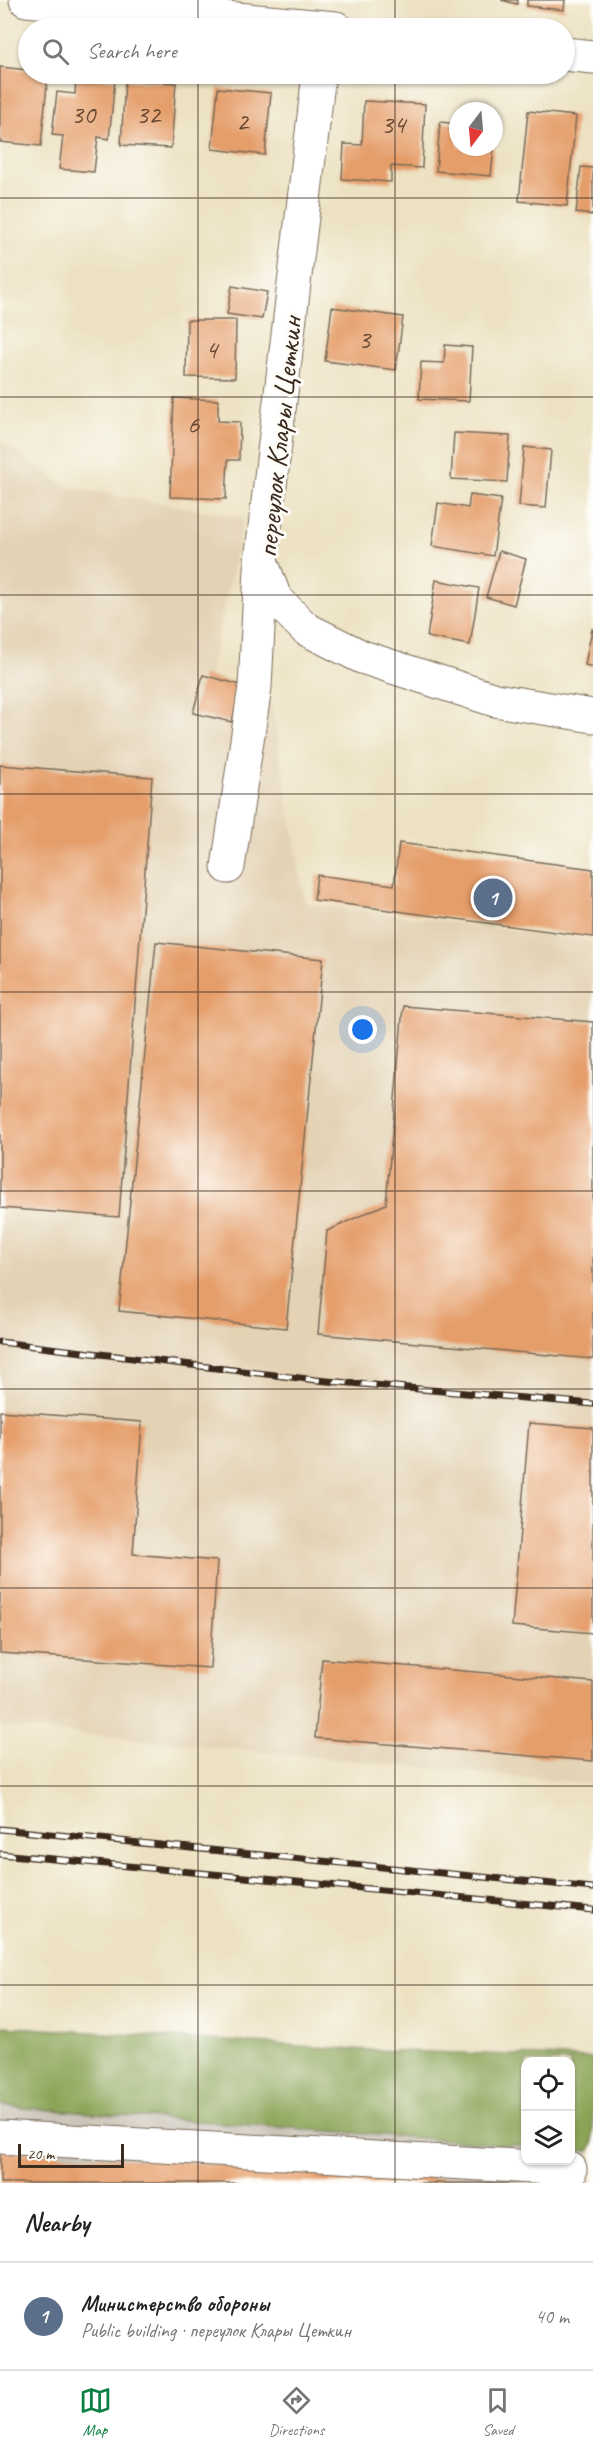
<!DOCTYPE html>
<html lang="en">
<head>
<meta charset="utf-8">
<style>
  :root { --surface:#fff; --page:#f6f6f6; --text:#222; --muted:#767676; --line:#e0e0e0; --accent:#0b8043 }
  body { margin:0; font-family:Caveat,sans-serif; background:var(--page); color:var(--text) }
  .controls { position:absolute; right:18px; bottom:18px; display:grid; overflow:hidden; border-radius:12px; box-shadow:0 2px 4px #0004 }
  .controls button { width:54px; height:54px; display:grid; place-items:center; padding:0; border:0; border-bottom:2px solid var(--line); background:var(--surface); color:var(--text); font:30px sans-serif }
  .compass { position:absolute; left:449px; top:102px; width:54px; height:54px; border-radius:50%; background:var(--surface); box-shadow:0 2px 4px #0004; rotate:196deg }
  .scale { position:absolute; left:18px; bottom:15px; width:106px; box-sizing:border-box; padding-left:6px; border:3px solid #3b2a1e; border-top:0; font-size:16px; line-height:21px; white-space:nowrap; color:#3b2a1e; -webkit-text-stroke:4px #fdfcf7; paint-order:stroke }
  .you { position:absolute; left:363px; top:1030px; width:21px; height:21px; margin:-15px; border:4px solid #fff; border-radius:50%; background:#1a73e8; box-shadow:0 0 0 9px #1a73e833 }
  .badge { display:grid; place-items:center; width:39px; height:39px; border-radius:50%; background:var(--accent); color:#fff; font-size:20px; font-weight:700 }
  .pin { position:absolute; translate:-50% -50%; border:3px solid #fff; box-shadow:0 2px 6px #0006 }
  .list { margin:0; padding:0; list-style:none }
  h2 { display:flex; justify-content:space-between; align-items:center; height:78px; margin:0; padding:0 24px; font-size:26px }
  h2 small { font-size:20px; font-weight:400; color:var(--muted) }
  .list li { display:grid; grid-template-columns:39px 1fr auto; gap:18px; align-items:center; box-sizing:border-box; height:108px; padding:0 24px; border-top:2px solid var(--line) }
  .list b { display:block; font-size:22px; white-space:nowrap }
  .list p { margin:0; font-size:20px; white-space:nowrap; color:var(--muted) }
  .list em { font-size:20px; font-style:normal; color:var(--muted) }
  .icon { flex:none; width:33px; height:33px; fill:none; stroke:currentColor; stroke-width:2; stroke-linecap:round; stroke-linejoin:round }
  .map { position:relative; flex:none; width:593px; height:2183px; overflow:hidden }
  .search { position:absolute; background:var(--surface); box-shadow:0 2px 4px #0004; left:18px; right:18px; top:18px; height:66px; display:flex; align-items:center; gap:15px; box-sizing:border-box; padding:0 21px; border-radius:33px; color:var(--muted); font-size:22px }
  .sheet { height:186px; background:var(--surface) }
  nav { display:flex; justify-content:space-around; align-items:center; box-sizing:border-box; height:84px; border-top:2px solid var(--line); background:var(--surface); font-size:16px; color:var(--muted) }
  nav a { display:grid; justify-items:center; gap:3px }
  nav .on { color:var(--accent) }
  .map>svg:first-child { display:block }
  .built { fill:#e3d2b4 }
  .industrial { fill:#cac3b8 }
  .forest { fill:#8aa456; stroke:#62673a; stroke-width:1.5 }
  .building { fill:#e59d69 }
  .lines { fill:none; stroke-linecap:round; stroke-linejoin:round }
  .minor-casing { stroke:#796a57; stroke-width:35 }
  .minor { stroke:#fff; stroke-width:33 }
  .rail-casing { stroke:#3b2a1e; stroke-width:7 }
  .rail { stroke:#fdfcf7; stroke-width:4.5; stroke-dasharray:14; stroke-linecap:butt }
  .grid { fill:none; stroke:#3b2a1e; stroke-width:1.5; stroke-opacity:0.55 }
  .labels { text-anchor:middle; stroke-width:6; stroke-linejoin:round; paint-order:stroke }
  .number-label { font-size:27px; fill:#664731 }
  .street-label { font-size:30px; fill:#3b2a1e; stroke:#fdfcf7 }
</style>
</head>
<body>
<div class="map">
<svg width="593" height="2183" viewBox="0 0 593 2183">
  <rect width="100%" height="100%" fill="#fdfcf7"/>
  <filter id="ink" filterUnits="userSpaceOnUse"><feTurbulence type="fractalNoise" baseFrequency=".0167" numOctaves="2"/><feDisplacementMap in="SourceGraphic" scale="12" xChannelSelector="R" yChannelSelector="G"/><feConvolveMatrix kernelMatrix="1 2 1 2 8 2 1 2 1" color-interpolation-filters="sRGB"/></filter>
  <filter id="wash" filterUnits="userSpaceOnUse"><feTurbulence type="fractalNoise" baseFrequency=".008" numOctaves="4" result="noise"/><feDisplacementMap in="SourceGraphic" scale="24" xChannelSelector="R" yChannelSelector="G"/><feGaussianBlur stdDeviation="1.35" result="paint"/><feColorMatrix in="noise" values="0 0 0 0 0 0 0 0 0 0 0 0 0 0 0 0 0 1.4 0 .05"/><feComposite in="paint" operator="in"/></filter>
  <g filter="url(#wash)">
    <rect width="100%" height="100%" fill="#ece1c1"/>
    <polygon class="built" points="0,440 64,486 244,518 209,676 269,689 305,903 593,941 593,1784 0,1726"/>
    <polygon class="industrial" points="0,2106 525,2146 526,2160 570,2160 571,2149 589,2151 586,2183 0,2183"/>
    <polygon class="forest" points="0,2026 344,2049 593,2058 593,2144 589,2151 571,2149 570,2062 526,2062 525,2146 0,2106"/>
    <g id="blocks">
      <g class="building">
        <polygon points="501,0 518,0 517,4"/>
        <polygon points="527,0 565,0 564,10 527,6"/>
        <polygon points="0,67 28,70 28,74 48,74 41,146 0,142"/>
        <polygon points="76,77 115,80 109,139 98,137 94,172 59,169 63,136 52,135 57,92 75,94"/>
        <polygon points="125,80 176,83 171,148 121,145"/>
        <polygon points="218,88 271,93 265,155 212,149"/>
        <polygon points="364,101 425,104 422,168 391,166 391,182 342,179 344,144 362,145"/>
        <polygon points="528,111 576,116 567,206 519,201"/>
        <polygon points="440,122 458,124 458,147 494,147 491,176 436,171"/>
        <polygon points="581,167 593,168 593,215 576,213"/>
        <polygon points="232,286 267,292 262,319 227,314"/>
        <polygon points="332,307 403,317 396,370 325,361"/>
        <polygon points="187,320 236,320 235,378 186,377"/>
        <polygon points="445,345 472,347 469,401 419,399 421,362 444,363"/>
        <polygon points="174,398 218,400 218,421 240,422 239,460 228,460 226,499 170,497"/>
        <polygon points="454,433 510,436 507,482 451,479"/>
        <polygon points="524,447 551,450 546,508 519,506"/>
        <polygon points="470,495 501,499 493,556 432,546 438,503 468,508"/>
        <polygon points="499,551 526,559 514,605 486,597"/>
        <polygon points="436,580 479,588 470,645 427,637"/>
        <polygon points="592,629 593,629 593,667 585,665"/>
        <polygon points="203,675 241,685 232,722 193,713"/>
        <polygon points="0,765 152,777 119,1217 0,1208"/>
        <polygon points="399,843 593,869 593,937 314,900 317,875 394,885"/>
        <polygon points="156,942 323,959 286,1328 119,1311"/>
        <polygon points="403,1006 593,1022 593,1359 318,1334 327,1231 386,1204"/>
        <polygon points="0,1411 142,1422 133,1554 217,1561 210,1668 0,1653"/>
        <polygon points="529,1423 593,1428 593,1633 512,1626"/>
        <polygon points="322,1659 593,1682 593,1761 315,1738"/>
        <polygon points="0,2151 529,2183 0,2183"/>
      </g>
    </g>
  </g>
  <g filter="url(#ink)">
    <use href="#blocks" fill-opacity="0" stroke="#796a57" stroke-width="1.5"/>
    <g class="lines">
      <g class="minor-casing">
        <g id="minor">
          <polyline points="26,0 336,28"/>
          <polyline points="564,54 593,57"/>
          <polyline points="319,74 261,561 275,598 306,629 362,657 495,700 593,716"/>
          <polyline points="228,867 255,687 261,569"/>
          <polyline points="0,2137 570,2169 568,2183"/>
        </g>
      </g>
      <use href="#minor" class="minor"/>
      <g class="rail-casing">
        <g id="rail">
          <polyline points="0,1342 316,1380 593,1404"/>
          <polyline points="0,1829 593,1888"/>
          <polyline points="0,1854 593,1910"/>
        </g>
      </g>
      <use href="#rail" class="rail"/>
    </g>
  </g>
  <path class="grid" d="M198 0V28M395 0V28M198 74V2183M395 74V2183M0 198H593M0 397H593M0 595H593M0 794H593M0 992H593M0 1191H593M0 1389H593M0 1588H593M0 1786H593M0 1985H593"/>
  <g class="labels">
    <g class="number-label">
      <text x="83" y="123">30</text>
      <text x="148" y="123">32</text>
      <text x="242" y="130">2</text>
      <text x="393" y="133">34</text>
      <text x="364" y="348">3</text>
      <text x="211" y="358">4</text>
      <text x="193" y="433">6</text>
    </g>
    <g class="street-label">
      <text transform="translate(279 437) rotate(-84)" y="10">переулок Клары Цеткин</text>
    </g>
  </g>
</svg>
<div class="controls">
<button><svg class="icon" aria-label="locate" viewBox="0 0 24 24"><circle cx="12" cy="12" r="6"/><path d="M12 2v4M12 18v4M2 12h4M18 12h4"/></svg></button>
<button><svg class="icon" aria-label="layers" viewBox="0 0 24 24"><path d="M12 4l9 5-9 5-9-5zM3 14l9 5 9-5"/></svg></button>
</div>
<svg class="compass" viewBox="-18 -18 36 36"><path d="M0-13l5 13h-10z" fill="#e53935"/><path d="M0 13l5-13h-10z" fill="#767676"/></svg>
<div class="scale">20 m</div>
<div class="you"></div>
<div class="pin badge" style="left:493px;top:898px;background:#5c6f8a">1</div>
<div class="search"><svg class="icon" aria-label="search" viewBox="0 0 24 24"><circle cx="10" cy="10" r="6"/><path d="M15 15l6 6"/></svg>Search here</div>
</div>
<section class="sheet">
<h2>Nearby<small></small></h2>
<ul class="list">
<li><span class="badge" style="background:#5c6f8a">1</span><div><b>Министерство обороны</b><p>Public building · переулок Клары Цеткин</p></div><em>40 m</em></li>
</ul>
</section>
<nav>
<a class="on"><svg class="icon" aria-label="map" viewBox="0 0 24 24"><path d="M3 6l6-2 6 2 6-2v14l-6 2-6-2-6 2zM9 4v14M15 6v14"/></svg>Map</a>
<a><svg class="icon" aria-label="directions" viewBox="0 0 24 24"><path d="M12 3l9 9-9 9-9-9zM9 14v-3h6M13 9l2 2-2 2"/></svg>Directions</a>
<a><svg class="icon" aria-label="saved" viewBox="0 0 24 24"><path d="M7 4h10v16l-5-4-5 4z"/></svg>Saved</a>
</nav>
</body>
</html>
